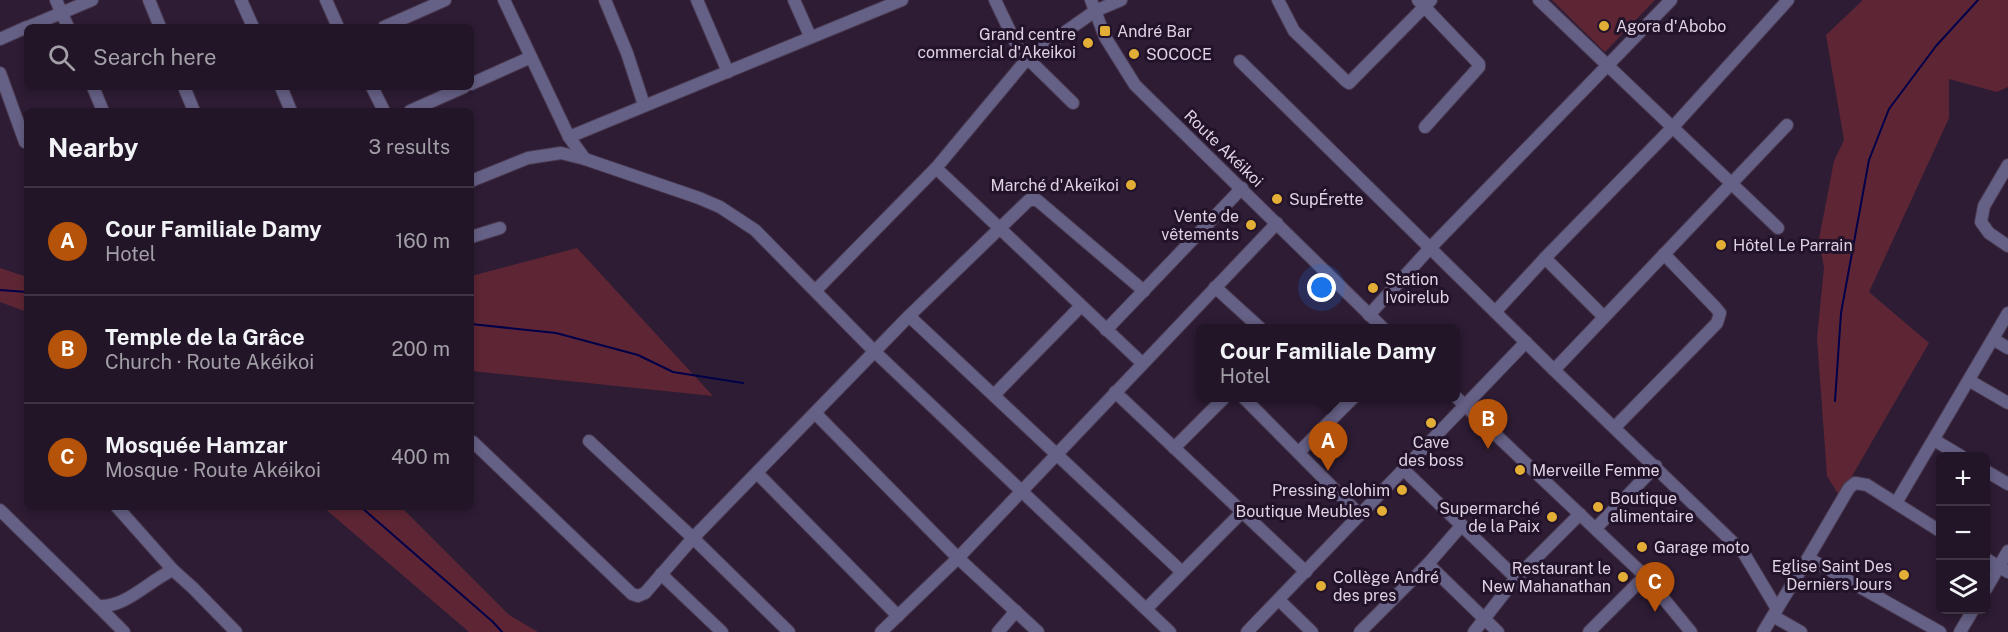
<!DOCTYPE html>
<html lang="en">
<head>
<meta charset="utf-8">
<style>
  :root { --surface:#221527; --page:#2a1e2f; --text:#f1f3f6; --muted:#a29fa7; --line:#3f3444; --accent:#b45309 }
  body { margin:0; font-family:"Public Sans",sans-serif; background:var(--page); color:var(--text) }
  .controls { position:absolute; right:18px; bottom:18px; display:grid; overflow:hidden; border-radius:9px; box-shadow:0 3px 9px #0003 }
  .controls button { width:54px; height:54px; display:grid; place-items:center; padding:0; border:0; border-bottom:2px solid var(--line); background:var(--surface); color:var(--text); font:30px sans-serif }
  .you { position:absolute; left:1322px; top:288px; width:21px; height:21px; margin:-15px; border:4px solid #fff; border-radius:50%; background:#1a73e8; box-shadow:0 0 0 9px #1a73e833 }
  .badge { display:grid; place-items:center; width:39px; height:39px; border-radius:50%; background:var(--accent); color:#fff; font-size:20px; font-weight:700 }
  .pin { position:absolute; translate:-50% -50px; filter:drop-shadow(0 2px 3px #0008) }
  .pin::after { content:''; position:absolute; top:32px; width:21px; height:18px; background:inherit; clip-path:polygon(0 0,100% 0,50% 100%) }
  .popup { position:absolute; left:1196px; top:324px; width:264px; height:78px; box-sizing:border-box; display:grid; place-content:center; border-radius:9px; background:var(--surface); filter:drop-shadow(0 2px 4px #0005); font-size:20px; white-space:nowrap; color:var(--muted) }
  .popup b { font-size:22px; color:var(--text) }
  .popup::after { content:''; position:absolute; left:50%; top:100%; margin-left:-12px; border:12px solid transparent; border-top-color:var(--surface) }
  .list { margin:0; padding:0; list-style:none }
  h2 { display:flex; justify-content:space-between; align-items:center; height:78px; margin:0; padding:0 24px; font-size:26px }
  h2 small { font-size:20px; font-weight:400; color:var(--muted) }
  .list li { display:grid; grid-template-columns:39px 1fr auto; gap:18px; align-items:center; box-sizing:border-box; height:108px; padding:0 24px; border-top:2px solid var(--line) }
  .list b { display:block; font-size:22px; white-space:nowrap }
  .list p { margin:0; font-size:20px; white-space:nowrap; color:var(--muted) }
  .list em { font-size:20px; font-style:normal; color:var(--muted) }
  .icon { flex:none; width:33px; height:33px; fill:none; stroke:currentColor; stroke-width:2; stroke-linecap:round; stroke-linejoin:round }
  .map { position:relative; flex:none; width:2008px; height:632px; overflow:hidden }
  .search { position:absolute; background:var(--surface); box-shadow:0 3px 9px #0003; left:24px; top:24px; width:450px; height:66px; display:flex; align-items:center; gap:15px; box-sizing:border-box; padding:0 21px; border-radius:9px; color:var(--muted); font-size:22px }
  .panel { position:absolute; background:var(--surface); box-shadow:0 3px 9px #0003; left:24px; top:108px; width:450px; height:402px; border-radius:9px }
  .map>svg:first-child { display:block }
  .green { fill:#5e2634 }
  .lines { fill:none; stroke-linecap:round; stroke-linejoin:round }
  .stream { stroke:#010049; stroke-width:2 }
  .minor-casing { stroke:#493950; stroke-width:14 }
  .minor { stroke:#656085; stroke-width:12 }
  .poi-dot { fill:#e3ae35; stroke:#23132a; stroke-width:2 }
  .labels { text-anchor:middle; stroke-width:6; stroke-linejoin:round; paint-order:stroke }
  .poi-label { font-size:16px; fill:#ded3e3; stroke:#23132a; text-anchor:start }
  .street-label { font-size:16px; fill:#ded3e3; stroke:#23132a }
</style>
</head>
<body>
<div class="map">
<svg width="2008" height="632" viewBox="0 0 2008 632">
  <rect width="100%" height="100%" fill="#2d1c34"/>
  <g class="green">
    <polygon points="1552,0 1655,0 1605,52"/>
    <polygon points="1863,0 2008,0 2008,87 1997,92 1949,79 1949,118 1869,292 1929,343 1840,497 1827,476 1817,338 1824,268 1819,239 1834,161 1844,140 1826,35"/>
    <polygon points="577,248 713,396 471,371 471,276"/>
    <polygon points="0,268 27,277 27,312 0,302"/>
    <polygon points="323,507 401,507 509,615 538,632 469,632"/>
  </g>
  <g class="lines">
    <g class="stream">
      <polyline points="0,290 27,292"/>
      <polyline points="471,324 556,333 638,355 673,372 743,383"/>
      <polyline points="1835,401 1841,313 1869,160 1889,109 1936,46 1978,0"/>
      <polyline points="361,507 493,622 502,632"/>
    </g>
    <g class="minor-casing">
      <g id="minor">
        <polyline points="56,0 68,27"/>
        <polyline points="149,0 160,27"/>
        <polyline points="241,0 253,27"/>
        <polyline points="326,0 338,27"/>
        <polyline points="504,0 569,137 585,159 699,198 720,207 755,230 875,352 1170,632"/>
        <polyline points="605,0 627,53 644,105"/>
        <polyline points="697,0 728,72"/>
        <polyline points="794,0 810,36"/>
        <polyline points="995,0 1019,50 1073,103"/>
        <polyline points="1091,0 1105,37 1135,85 1383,328"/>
        <polyline points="1278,0 1294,31 1346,81 1349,83 1431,0"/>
        <polyline points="1418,0 1479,64 1479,67 1425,127"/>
        <polyline points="1539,0 1778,228"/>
        <polyline points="28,27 92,0"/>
        <polyline points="384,27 445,0"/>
        <polyline points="0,39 27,27"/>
        <polyline points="1240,61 1554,370 1743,552 1777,609"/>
        <polyline points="0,73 25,142"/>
        <polyline points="471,84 531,57"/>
        <polyline points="93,87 103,111"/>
        <polyline points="184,87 194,111"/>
        <polyline points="281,87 291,111"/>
        <polyline points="372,87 384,111"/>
        <polyline points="410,111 464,87"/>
        <polyline points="569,137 902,0"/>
        <polyline points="2008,165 1984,206 1981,222 1989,233 2008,246"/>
        <polyline points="936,168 1142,363"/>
        <polyline points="471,181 528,158 561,153 585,159"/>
        <polyline points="471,237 500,228"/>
        <polyline points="1545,258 1604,317"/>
        <polyline points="1215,287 1260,328"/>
        <polyline points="816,290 936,168 1027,59 1095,11 1121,0"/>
        <polyline points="1496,311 1545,258 1672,128 1788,0"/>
        <polyline points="1369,315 1431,247 1671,0"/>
        <polyline points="909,316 1182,572"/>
        <polyline points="1106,330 1242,188"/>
        <polyline points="1993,339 2008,348"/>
        <polyline points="1554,370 1787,125"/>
        <polyline points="1970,381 2008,403"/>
        <polyline points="1115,392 1306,572"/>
        <polyline points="994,395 1081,306"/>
        <polyline points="1456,397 1645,576 1691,632"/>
        <polyline points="1244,398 1360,515"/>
        <polyline points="1330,398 1341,409"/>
        <polyline points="815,413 958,558 1038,632"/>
        <polyline points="1615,427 1717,323 1720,313 1715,307 1664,254"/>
        <polyline points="1934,440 1961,456"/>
        <polyline points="589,441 693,538 789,632"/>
        <polyline points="473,442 632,594 638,596 645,593 693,538 909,316 1029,200 1037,200 1144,291"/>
        <polyline points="1174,448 1224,398"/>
        <polyline points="1299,452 1353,398"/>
        <polyline points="1404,470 1516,578"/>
        <polyline points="1986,471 2008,484"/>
        <polyline points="757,473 898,616"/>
        <polyline points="1896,503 2008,313"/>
        <polyline points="117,507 173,570"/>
        <path d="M0 510 98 606C126 608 148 581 173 570L193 588 236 632"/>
        <polyline points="1596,528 1656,466"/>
        <polyline points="1808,558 1849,488 1855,483 1867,485 1940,531"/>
        <polyline points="1986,559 2008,572"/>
        <polyline points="1428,564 1498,632"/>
        <polyline points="661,574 722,632"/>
        <polyline points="1986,589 2008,551"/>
        <polyline points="1279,600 1312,632"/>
        <polyline points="98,606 124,632"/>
        <polyline points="1146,609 1241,513"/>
        <polyline points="1773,616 1801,632"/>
        <polyline points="881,632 958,558 1277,223"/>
        <polyline points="998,632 1016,611"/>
        <polyline points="1247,632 1526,342"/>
        <polyline points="1360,632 1428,564 1462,525"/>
        <polyline points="1474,632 1516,578 1580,514"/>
        <polyline points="1589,632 1645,576"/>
        <polyline points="1763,632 1808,558 1940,632"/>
        <polyline points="1960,632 1973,610"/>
      </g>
    </g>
    <use href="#minor" class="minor"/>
  </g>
  <g class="poi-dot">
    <circle cx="1604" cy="26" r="6"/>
    <rect x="1099" y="25" width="12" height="12" rx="3"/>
    <circle cx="1088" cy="43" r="6"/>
    <circle cx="1134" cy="54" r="6"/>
    <circle cx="1131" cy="185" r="6"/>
    <circle cx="1277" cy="199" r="6"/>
    <circle cx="1251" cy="225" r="6"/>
    <circle cx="1721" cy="245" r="6"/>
    <circle cx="1373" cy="288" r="6"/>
    <circle cx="1431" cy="423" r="6"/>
    <circle cx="1520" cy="470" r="6"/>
    <circle cx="1402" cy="490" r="6"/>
    <circle cx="1598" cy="507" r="6"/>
    <circle cx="1382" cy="511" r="6"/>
    <circle cx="1552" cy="517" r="6"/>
    <circle cx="1642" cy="547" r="6"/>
    <circle cx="1904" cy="575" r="6"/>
    <circle cx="1623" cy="577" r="6"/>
    <circle cx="1321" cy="586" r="6"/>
  </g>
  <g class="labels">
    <g class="poi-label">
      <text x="1616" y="32">Agora d'Abobo</text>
      <text x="1117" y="37">André Bar</text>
      <text x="1076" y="40" text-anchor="end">Grand centre<tspan x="1076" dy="18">commercial d'Akeikoi</tspan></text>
      <text x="1146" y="60">SOCOCE</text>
      <text x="1119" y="191" text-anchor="end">Marché d'Akeïkoi</text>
      <text x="1289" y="205">SupÉrette</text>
      <text x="1239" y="222" text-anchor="end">Vente de<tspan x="1239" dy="18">vêtements</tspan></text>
      <text x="1733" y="251">Hôtel Le Parrain</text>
      <text x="1385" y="285">Station<tspan x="1385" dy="18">Ivoirelub</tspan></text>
      <text x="1431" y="448" text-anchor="middle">Cave<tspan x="1431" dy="18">des boss</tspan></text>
      <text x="1532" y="476">Merveille Femme</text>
      <text x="1390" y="496" text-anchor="end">Pressing elohim</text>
      <text x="1610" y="504">Boutique<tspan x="1610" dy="18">alimentaire</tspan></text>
      <text x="1540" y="514" text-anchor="end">Supermarché<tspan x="1540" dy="18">de la Paix</tspan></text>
      <text x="1370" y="517" text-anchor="end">Boutique Meubles</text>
      <text x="1654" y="553">Garage moto</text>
      <text x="1892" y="572" text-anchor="end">Eglise Saint Des<tspan x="1892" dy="18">Derniers Jours</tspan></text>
      <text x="1611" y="574" text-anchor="end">Restaurant le<tspan x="1611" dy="18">New Mahanathan</tspan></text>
      <text x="1333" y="583">Collège André<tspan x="1333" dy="18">des pres</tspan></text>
    </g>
    <g class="street-label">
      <text transform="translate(1224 148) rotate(44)" y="6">Route Akéikoi</text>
    </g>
  </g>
</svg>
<div class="controls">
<button>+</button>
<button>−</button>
<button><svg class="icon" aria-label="layers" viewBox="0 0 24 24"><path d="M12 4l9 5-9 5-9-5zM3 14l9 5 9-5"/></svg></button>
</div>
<div class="you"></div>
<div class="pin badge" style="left:1328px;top:471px">A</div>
<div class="popup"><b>Cour Familiale Damy</b>Hotel</div>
<div class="pin badge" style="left:1488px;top:449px">B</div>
<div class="pin badge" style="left:1655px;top:612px">C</div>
<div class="search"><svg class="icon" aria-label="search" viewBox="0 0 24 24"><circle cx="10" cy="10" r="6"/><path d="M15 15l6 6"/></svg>Search here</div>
<section class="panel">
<h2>Nearby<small>3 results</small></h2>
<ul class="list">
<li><span class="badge">A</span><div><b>Cour Familiale Damy</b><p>Hotel</p></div><em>160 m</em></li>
<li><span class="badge">B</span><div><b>Temple de la Grâce</b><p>Church · Route Akéikoi</p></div><em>200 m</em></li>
<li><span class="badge">C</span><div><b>Mosquée Hamzar</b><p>Mosque · Route Akéikoi</p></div><em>400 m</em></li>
</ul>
</section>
</div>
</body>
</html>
